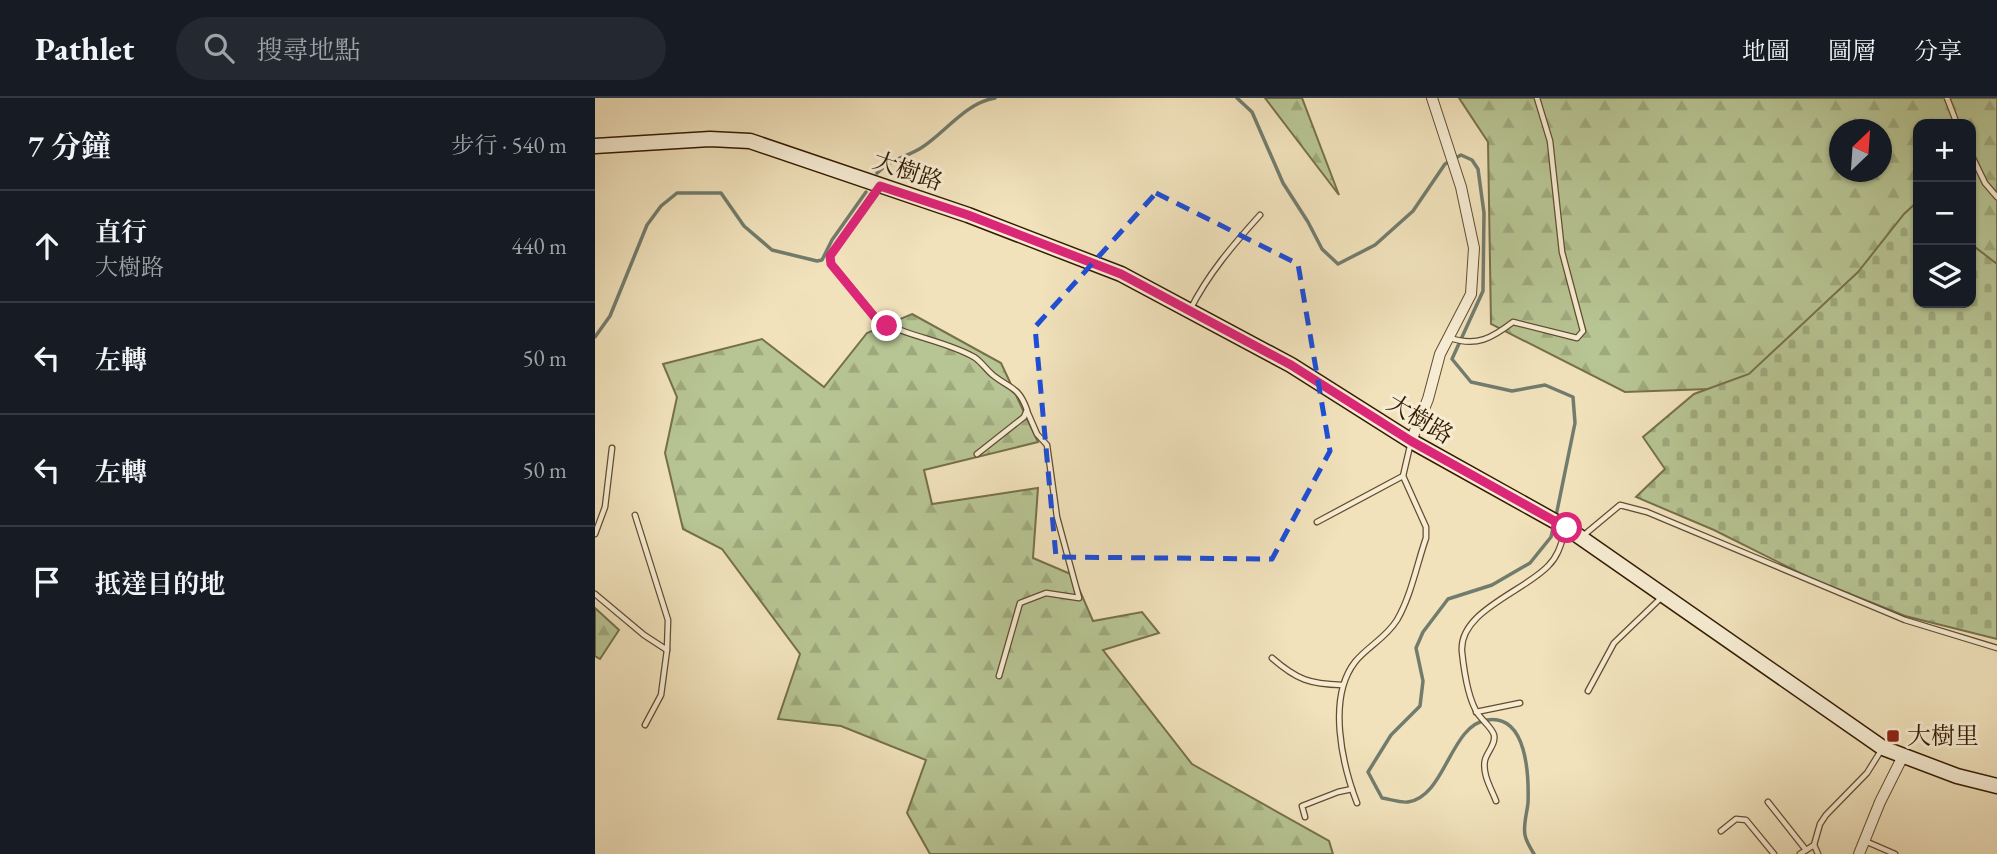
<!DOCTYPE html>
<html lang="zh-TW">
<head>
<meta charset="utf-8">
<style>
  :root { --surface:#171b24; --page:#242831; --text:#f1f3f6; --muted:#9ea1a6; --line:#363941 }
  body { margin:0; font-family:"EB Garamond","Noto Serif TC",serif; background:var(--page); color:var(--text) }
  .controls { position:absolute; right:21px; top:21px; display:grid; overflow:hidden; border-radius:14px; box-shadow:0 2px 5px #0004 }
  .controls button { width:63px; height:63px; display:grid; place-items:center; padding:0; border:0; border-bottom:2px solid var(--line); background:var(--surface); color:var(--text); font:35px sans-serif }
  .compass { position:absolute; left:1234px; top:21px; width:63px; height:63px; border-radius:50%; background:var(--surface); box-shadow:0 2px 5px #0004; rotate:25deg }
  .stop { position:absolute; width:21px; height:21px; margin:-16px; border:5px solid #db2777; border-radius:50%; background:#fff }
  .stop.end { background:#db2777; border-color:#fff; box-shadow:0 2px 7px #0008 }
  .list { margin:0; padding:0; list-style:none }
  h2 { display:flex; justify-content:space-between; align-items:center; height:91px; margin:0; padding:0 28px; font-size:30px }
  h2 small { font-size:23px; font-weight:400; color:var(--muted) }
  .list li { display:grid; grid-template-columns:46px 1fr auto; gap:21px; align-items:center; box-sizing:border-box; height:112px; padding:0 28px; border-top:2px solid var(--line) }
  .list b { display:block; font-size:26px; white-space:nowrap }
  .list p { margin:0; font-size:23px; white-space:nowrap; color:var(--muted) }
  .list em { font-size:23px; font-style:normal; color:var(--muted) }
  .icon { flex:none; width:38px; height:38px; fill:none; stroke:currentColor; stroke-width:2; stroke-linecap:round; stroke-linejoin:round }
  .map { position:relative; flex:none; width:1402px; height:756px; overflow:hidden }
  header { display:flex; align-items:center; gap:42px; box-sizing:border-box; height:98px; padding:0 35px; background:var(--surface); border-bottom:2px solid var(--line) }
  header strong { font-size:33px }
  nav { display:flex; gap:38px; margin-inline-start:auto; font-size:24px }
  .search { width:490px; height:63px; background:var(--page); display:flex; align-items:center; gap:18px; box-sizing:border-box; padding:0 24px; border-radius:38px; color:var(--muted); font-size:26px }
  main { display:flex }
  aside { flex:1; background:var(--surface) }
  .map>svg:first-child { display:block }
  .forest { fill:url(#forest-firs); stroke:#76704a; stroke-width:2; fill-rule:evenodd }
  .cemetery { fill:url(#cemetery-stones); stroke:#76704a; stroke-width:2 }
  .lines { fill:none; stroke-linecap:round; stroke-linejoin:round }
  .stream { stroke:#727c6d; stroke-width:3.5 }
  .lane-casing { stroke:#634d2f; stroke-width:7 }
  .street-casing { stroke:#634d2f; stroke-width:12 }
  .secondary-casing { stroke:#341b00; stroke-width:17 }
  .lane { stroke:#f6ecd3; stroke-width:4.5 }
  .street { stroke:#f6ecd3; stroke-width:10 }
  .secondary { stroke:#f6ecd3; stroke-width:14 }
  .route { stroke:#db2777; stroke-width:9 }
  .marked { fill:none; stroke:#1d4ed8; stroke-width:5; stroke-dasharray:14 9; stroke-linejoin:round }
  .poi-dot { fill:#8f2418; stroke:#f6ecd3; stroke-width:2.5 }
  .labels { text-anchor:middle; stroke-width:6; stroke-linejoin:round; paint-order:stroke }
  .street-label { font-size:24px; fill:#341b00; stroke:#f6ecd3 }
  .poi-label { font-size:24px; fill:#341b00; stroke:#f6ecd3; text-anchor:start }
</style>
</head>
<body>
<header>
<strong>Pathlet</strong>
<div class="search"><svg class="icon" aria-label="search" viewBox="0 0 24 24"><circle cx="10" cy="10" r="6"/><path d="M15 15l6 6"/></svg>搜尋地點</div>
<nav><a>地圖</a><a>圖層</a><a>分享</a></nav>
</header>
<main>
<aside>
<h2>7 分鐘<small>步行 · 540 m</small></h2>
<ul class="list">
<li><svg class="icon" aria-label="ahead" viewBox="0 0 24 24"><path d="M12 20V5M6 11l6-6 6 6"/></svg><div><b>直行</b><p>大樹路</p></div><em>440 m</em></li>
<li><svg class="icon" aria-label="left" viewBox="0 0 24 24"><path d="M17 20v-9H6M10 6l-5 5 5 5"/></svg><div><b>左轉</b></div><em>50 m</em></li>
<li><svg class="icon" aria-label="left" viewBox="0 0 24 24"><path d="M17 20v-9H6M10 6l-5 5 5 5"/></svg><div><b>左轉</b></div><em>50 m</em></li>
<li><svg class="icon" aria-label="arrive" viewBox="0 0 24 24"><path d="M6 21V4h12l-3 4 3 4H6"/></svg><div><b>抵達目的地</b></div></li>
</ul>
</aside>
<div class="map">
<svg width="1402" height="756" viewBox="0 0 1402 756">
  <defs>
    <pattern id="forest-firs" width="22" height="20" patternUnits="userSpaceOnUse" patternTransform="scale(1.75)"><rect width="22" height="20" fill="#b7c493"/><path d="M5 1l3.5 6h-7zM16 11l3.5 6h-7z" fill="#9ea87d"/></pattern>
    <pattern id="cemetery-stones" width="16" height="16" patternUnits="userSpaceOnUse" patternTransform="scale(1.75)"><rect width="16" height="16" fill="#b7c493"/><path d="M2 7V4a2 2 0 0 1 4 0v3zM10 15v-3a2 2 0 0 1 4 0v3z" fill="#9ea87d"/></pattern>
  </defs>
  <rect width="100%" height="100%" fill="#f1e2bc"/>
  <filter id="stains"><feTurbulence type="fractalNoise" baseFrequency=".00286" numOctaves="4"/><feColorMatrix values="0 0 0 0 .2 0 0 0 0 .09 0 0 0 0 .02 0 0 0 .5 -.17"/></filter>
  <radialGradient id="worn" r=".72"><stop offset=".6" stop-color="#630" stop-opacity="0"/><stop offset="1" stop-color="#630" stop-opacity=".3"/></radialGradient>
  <g class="forest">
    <polygon points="670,0 707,0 744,97"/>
    <path d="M864 0H1402V281L1030 294 896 226 893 44ZM1323 26H1376V205H1323ZM1244 32H1286V74H1244Z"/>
    <polygon points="317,216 406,265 443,344 329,372 337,406 443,390 438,460 478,477 498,523 547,514 564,535 508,552 597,666 734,743 738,756 335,756 312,715 331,662 246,628 183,621 205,556 127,451 88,431 70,355 82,299 68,266 167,241 229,289 272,235"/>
    <polygon points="0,510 24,532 5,561 0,558"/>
  </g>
  <polygon class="cemetery" points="1323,103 1323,205 1376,205 1376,142 1380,149 1402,166 1402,541 1310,518 1215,480 1119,432 1041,399 1070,371 1048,339 1099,296 1154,276 1263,174 1309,116"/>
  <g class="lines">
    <g class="stream">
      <polyline points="642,0 657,14 688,85 713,124 727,151 743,166 780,147 818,113 850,66 866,57 877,62 883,71 889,115 888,193 857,261 876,284 917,293 950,287 978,299 980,325 961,418"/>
      <path d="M282 75C295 62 311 59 326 50 350 35 370 5 400 0"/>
      <polyline points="0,239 15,218 52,127 66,108 82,95 126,95 149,128 177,152 222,163 227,162 237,142 271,94"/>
      <path d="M939 756C936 751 931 743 930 737 928 727 932 715 933 705 934 677 932 616 892 622 855 627 851 698 813 704 806 705 794 701 787 700L773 674 796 637 825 608 828 583 821 550 828 534 853 501 897 487 935 465 956 439 959 426"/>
    </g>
    <g class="lane-casing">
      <g id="lane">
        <polyline points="1352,0 1362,26"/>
        <polyline points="1376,56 1390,85 1402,99"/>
        <path d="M284 88 235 158 236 165 282 221C312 239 349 242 379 259 387 264 392 273 399 278 416 291 424 289 432 312L429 319 382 356"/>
        <path d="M595 212C613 176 638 147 665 117"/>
        <path d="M855 240C882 249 897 240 918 224L982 240 988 233 967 154 955 43 942 0"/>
        <polyline points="722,424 808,378"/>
        <polyline points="0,436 10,409 17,350"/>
        <polyline points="989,437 1025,407 1052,414 1310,522 1402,550"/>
        <polyline points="0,496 49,537 72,552 73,522 40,417"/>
        <path d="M677 560C702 582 715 586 747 587"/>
        <polyline points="404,578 425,505 451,495 484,500 462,419 452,347 442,336 432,313"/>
        <polyline points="993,593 1019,545 1068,498"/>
        <polyline points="881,614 925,605"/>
        <polyline points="50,627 66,597 72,552"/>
        <path d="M901 703C896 690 887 676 890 662 892 654 901 646 899 637 897 630 888 623 883 616 873 601 869 573 867 554 863 513 931 493 954 467 963 458 966 446 970 434"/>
        <polyline points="1173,704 1211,752"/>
        <path d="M762 705C747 666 732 600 760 564 773 548 790 541 802 522 816 498 822 466 831 440V429L808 378 815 348"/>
        <polyline points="710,719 707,708 743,694 757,691"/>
        <polyline points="1126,733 1141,721 1151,722 1179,756"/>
        <polyline points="1270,743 1300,756"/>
        <polyline points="1219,747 1223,756"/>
        <polyline points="1205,756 1219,747 1225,726 1231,717 1272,675 1287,651"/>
      </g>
    </g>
    <g class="street-casing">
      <g id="street">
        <polyline points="816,343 833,301 845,256 876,196 879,150 866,89 837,0"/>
        <polyline points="1264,756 1285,704 1308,658"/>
      </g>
    </g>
    <g class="secondary-casing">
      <polyline id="secondary" points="0,48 115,41 155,43 373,117 526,176 696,267 816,343 972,430 1288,650 1362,678 1402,688"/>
    </g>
    <use href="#lane" class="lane"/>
    <use href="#street" class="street"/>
    <use href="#secondary" class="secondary"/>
  </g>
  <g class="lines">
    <polyline class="route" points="292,228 282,222 236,166 235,158 285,88 373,117 526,176 696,267 816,343 972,430"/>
  </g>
  <path class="marked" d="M561 95 703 166 735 353 677 461 461 459 440 229Z"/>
  <rect class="poi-dot" x="1291" y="631" width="14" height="14" rx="3.5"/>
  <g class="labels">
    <g class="street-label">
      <text transform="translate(313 73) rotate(19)" y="8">大樹路</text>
      <text transform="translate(825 321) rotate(31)" y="8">大樹路</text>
    </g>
    <g class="poi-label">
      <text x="1312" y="646">大樹里</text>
    </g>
  </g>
  <rect width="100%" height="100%" filter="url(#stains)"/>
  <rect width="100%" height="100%" fill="url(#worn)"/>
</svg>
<div class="controls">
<button>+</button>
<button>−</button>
<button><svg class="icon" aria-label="layers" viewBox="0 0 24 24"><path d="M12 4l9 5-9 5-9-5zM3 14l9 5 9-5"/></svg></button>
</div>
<svg class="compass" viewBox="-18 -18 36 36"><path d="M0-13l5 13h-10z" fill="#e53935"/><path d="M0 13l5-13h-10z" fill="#9ea1a6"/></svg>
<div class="stop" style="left:972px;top:430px"></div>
<div class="stop end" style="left:292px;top:228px"></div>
</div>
</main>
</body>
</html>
